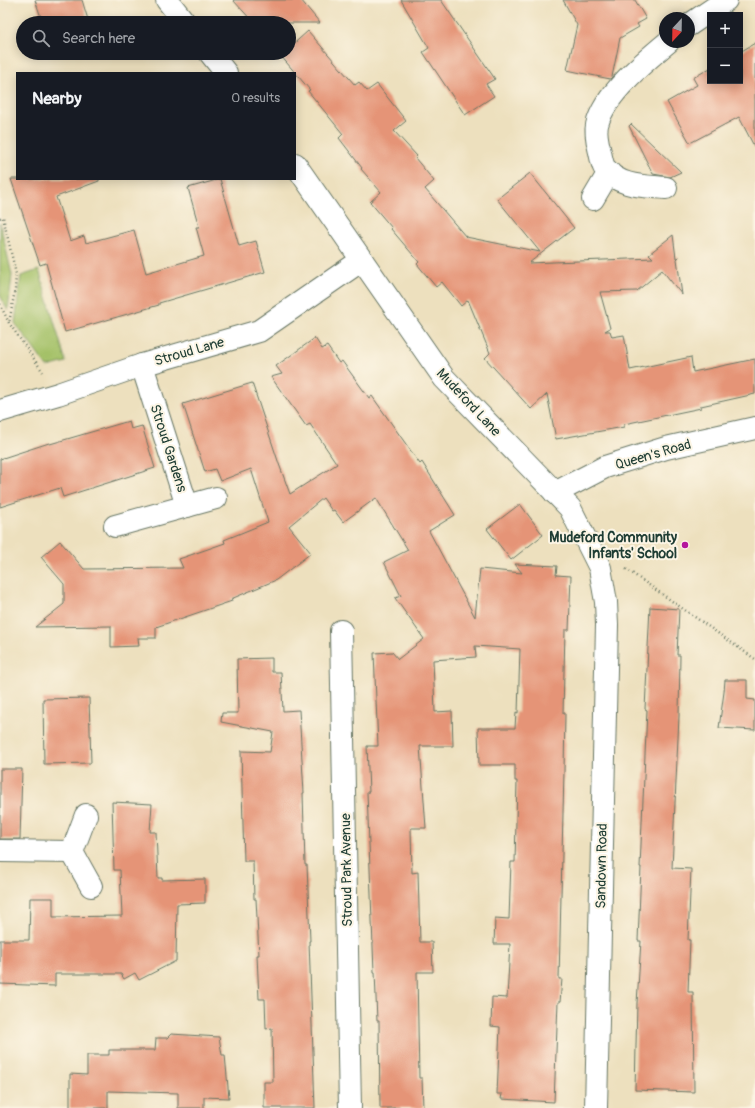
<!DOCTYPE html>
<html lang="en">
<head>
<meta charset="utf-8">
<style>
  :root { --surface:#171b24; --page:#242831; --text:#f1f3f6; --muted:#9ea1a6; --line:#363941 }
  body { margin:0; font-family:Pangolin,sans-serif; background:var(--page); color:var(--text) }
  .controls { position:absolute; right:12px; top:12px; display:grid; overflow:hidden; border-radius:0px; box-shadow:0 2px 10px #0003 }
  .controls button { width:36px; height:36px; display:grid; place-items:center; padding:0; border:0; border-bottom:1px solid var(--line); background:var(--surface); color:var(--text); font:20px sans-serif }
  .compass { position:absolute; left:659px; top:12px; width:36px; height:36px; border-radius:50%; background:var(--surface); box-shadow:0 2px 10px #0003; rotate:202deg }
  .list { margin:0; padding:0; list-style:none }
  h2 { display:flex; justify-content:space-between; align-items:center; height:52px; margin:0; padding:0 16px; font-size:17px }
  h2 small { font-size:13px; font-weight:400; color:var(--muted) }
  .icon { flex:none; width:22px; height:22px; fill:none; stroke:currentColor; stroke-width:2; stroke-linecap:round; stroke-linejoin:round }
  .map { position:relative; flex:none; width:755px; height:1108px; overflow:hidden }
  .search { position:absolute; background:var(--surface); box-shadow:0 2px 10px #0003; left:16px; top:16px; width:280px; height:44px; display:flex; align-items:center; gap:10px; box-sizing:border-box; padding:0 14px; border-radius:22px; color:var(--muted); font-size:15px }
  .panel { position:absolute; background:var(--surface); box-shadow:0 2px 10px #0003; left:16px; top:72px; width:280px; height:108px; border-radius:0px }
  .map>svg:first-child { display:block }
  .green { fill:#a4c168; stroke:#627f4e }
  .building { fill:#e59477 }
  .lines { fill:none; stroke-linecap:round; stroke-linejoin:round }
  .minor-casing { stroke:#677664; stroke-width:24 }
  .path { stroke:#677664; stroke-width:2.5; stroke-dasharray:1 3; stroke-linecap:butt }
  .minor { stroke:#fff; stroke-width:22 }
  .poi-dot { fill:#b5179e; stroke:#fcf5e5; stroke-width:1.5 }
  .labels { text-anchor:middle; stroke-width:4; stroke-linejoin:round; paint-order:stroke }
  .street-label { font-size:14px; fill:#1f3d34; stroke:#fcf5e5 }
  .poi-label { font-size:14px; font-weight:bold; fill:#1f3d34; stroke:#fcf5e5; text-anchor:end }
</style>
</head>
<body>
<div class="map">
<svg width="755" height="1108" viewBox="0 0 755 1108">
  <rect width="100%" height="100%" fill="#fcf5e5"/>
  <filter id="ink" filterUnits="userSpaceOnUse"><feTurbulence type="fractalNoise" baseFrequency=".025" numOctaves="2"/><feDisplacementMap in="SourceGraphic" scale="8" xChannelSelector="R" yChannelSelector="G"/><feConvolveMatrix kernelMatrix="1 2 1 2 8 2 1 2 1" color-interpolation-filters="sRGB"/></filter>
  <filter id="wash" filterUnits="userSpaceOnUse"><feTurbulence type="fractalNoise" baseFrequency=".012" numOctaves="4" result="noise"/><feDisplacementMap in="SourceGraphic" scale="16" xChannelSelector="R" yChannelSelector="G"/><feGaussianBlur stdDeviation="0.9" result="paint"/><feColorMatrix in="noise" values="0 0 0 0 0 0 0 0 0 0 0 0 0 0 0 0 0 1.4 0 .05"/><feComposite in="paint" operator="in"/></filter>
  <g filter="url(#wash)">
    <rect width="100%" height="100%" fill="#ede0be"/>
    <g class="green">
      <polygon points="0,223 12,275 8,311 0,295"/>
      <polygon points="39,270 66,362 47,367 15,323 21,276"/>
    </g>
    <g id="blocks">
      <g class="building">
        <polygon points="35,0 82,0 89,23 43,23"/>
        <polygon points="233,0 301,0 320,23 254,23"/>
        <polygon points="401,0 441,0 495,79 486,84 494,96 465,115 423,52 429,48"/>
        <polygon points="563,0 635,0 646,19 637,24 639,27 620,38 612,77 610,79 567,70 577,25"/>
        <polygon points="308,31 355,85 359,82 367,91 377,84 406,121 394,131 417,156 415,158 434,181 425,189 466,237 540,252 497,199 530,173 574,228 529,263 653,258 649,254 673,235 676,258 679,257 677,259 682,295 662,270 637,291 600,292 610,328 605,331 610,331 612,337 624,335 630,370 691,357 693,372 755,359 755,394 701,406 701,408 624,424 624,427 556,439 547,394 531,409 485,358 490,353 468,300 461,306 442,282 436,287 417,264 419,262 391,229 392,228 370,202 381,192 361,169 362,168 339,138 343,134 308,91 310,90 280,55 283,53 289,53 289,48"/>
        <polygon points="755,43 755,148 739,117 690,143 667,102 697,85 693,78 710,68 710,81 740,81 740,52"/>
        <polygon points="631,124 681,172 670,177 653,174 629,126"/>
        <polygon points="11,179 99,179 99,181 56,197 70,241 84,236 86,243 134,230 146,273 204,256 196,227 199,227 188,188 220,179 239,246 256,241 265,272 159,303 159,305 65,332 46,263 40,265"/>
        <polygon points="315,338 322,349 327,346 339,363 342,361 369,398 372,396 420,464 422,462 455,515 429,531 475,617 480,569 522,573 515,564 557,566 556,575 571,576 569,630 565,630 563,713 565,713 564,771 559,979 562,979 560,1002 558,1002 554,1102 501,1099 502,1094 497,1094 500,1027 491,1026 492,997 507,998 510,944 494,944 495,918 509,919 511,862 515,862 517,781 515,781 515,765 479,765 478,728 515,728 516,712 518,713 520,649 475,646 476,657 433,660 435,712 452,711 453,746 420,746 426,828 411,828 412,873 418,872 420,942 432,942 433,972 417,972 419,1078 422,1078 423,1108 380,1108 379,1021 377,1021 375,972 374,972 367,792 369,792 367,746 378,746 374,653 392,652 398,659 424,639 395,598 401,596 384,562 408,550 376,498 343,522 334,510 332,511 323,498 289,526 311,553 276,580 231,599 232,601 156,627 156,638 138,638 139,646 111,647 111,626 35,627 64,604 64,584 41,557 60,541 84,569 183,568 179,559 225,543 224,540 268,522 251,469 220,481 215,469 205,472 183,404 252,383 279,464 290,494 337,464 310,424 306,426 271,377 282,374 276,366"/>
        <polygon points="129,421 131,429 142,426 155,468 63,497 60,488 0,507 0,459 49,443 50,444"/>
        <polygon points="520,504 543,535 511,560 487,529"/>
        <polygon points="650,607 679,609 677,655 680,655 679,716 672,868 691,869 688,940 690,940 688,992 693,992 694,1092 635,1090 637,1003 641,941 638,941 641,867 640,867 647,710 645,709"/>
        <polygon points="272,658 272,672 281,672 283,711 299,710 304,793 303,793 305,865 307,865 310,941 309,941 315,1108 264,1108 264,1082 273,1082 272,1028 266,1029 265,999 259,999 257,955 259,955 256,899 254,899 253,861 244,861 241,751 270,752 273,732 221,722 222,713 238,713 237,659"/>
        <polygon points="725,680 747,680 747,699 755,700 755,730 719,728 724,692"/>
        <polygon points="89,698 91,763 44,764 43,699"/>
        <polygon points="0,769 22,769 20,839 0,839"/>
        <polygon points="112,802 152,804 150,832 156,832 158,878 162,878 162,880 205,879 205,903 177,904 176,961 139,980 135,973 124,979 121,974 55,974 55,986 0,984 0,940 29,940 30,898 53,898 53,917 122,916 120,870 114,870"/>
        <polygon points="171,1034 219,1037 222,1055 225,1055 229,1098 204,1097 204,1108 178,1108 178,1093 108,1091 108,1108 70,1108 70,1074 87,1075 87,1055 109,1055 109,1050 155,1050 156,1038 167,1038"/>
      </g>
    </g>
  </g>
  <g filter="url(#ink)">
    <use href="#blocks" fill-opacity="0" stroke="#677664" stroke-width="1"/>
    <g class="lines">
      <g class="minor-casing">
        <g id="minor">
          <polyline points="167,0 185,23"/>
          <polyline points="689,25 726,0"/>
          <polyline points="210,53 226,73"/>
          <polyline points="295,164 444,378 570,508 600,568 606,602 607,625 596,1108"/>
          <path d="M666 188C644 186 618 187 604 167 602 163 601 157 600 152 598 144 595 134 597 125 604 95 645 61 668 42"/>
          <polyline points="593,199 609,172"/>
          <polyline points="0,411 58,394 142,365 259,331 362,260"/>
          <polyline points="555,493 605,467 666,448 755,428"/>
          <polyline points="187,506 216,498"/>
          <polyline points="115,526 187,506 142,365"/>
          <polyline points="341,631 350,1108"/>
          <polyline points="0,851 72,852 86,815"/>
          <polyline points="72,852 91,886"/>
        </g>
      </g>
      <g class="path">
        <polyline points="0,218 3,217 16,274 15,290 9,323"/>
        <polyline points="0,304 9,323 43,372"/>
        <polyline points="626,569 755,659"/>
      </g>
      <use href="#minor" class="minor"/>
    </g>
  </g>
  <circle class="poi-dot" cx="685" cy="545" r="4"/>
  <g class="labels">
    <g class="street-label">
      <text transform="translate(189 351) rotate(-16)" y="5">Stroud Lane</text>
      <text transform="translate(469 402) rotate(47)" y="5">Mudeford Lane</text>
      <text transform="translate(169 448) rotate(72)" y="5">Stroud Gardens</text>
      <text transform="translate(653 454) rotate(-16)" y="5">Queen's Road</text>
      <text transform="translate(601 866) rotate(-89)" y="5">Sandown Road</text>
      <text transform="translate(346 870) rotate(-91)" y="5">Stroud Park Avenue</text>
    </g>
    <g class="poi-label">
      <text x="677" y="542">Mudeford Community<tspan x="677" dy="16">Infants' School</tspan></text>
    </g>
  </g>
</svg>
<div class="controls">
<button>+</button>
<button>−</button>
</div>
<svg class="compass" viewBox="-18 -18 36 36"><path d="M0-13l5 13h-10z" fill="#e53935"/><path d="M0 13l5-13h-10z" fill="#9ea1a6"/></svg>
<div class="search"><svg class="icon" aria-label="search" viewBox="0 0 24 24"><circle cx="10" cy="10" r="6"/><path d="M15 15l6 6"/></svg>Search here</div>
<section class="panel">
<h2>Nearby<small>0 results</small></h2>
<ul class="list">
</ul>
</section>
</div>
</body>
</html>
